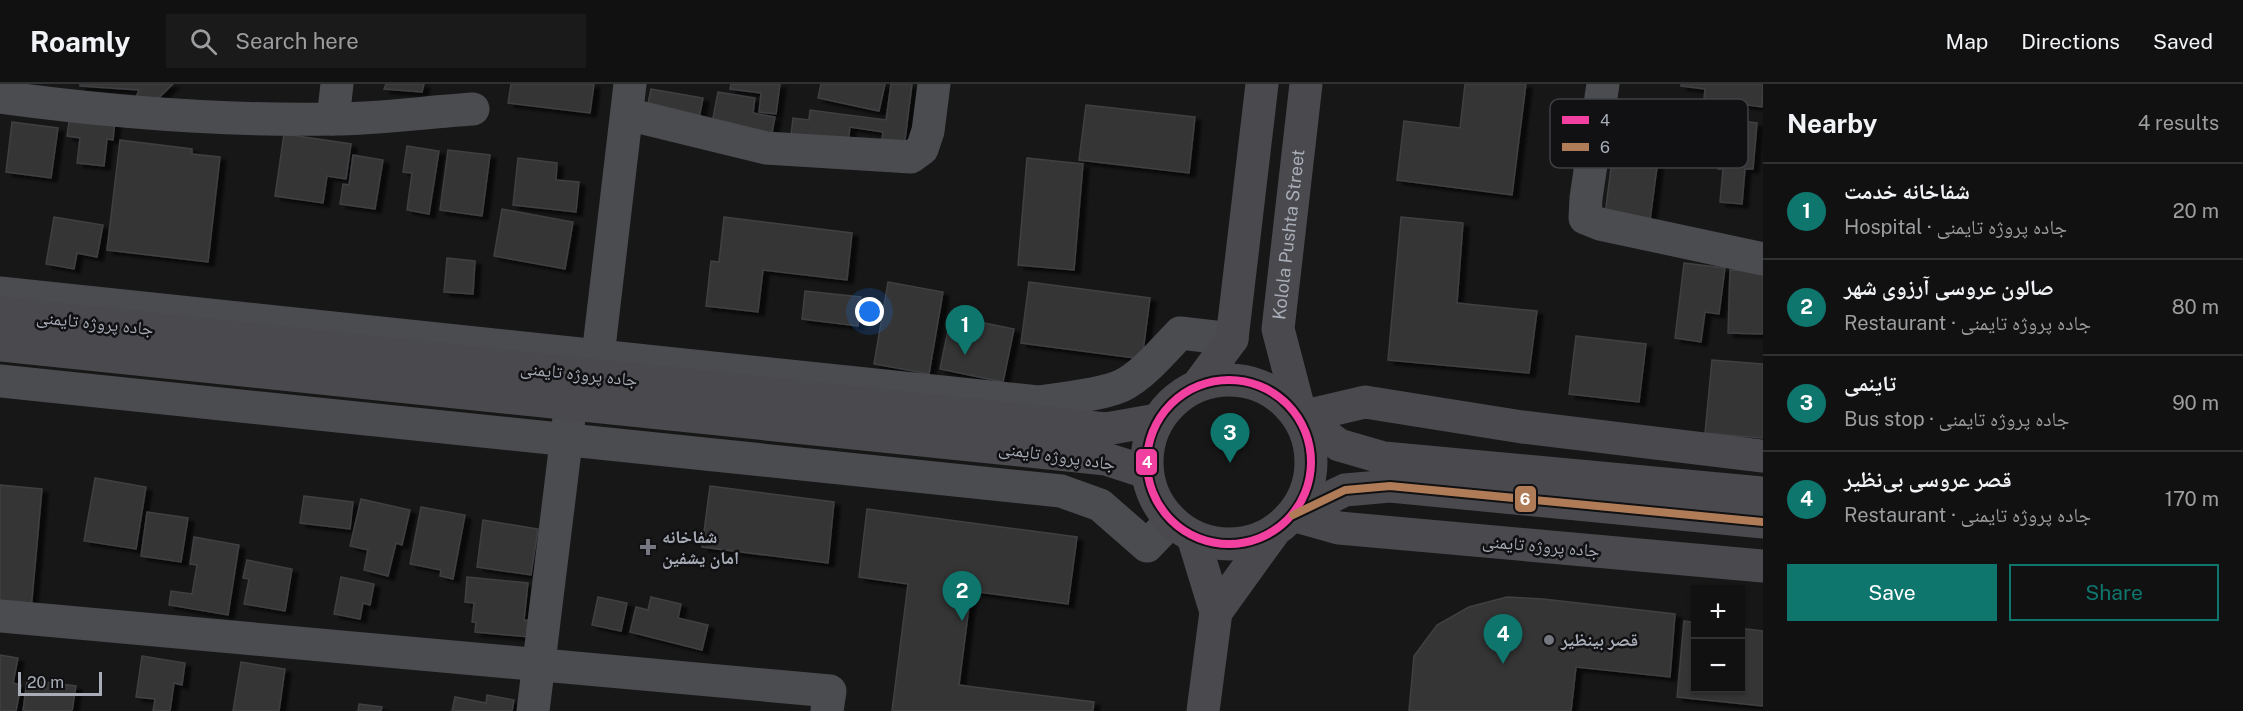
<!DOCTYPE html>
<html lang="en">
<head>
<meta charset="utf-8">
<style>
  :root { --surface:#111; --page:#1a1a1a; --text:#f1f3f6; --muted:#9c9d9f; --line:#303131; --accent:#0f766e }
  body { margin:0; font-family:"Public Sans","Noto Naskh Arabic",sans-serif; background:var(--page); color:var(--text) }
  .controls { position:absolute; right:18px; bottom:18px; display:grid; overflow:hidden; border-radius:0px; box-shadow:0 2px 4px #0004 }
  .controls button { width:54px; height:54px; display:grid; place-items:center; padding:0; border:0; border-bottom:2px solid var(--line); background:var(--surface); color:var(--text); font:30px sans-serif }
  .scale { position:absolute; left:18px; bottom:15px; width:84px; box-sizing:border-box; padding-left:6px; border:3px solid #a8adb8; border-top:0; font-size:16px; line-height:21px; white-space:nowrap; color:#a8adb8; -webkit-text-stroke:4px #111113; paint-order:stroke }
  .you { position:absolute; left:870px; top:228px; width:21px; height:21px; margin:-15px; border:4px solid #fff; border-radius:50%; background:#1a73e8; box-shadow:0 0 0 9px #1a73e833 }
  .badge { display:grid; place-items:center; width:39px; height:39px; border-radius:50%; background:var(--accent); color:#fff; font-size:20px; font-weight:700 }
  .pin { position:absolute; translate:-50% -50px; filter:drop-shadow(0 2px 3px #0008) }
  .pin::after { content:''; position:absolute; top:32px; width:21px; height:18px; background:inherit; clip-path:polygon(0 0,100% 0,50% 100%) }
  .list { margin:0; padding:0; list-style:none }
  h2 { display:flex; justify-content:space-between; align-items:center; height:78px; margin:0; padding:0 24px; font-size:26px }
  h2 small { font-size:20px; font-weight:400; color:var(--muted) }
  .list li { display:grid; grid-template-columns:39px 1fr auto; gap:18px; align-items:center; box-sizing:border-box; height:96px; padding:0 24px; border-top:2px solid var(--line) }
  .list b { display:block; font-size:22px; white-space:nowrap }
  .list p { margin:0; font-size:20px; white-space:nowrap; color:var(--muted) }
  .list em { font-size:20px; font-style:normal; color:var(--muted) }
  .actions { display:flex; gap:12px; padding:18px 24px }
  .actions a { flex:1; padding:14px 0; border:2px solid var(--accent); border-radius:0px; text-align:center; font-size:21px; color:var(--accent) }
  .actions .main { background:var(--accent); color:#fff }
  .icon { flex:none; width:33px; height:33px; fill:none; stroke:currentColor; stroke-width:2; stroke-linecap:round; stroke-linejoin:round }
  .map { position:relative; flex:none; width:1763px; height:627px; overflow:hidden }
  header { display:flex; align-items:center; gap:36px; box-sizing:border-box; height:84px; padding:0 30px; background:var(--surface); border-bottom:2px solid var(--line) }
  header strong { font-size:28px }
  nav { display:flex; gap:33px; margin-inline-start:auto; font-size:21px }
  .search { width:420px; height:54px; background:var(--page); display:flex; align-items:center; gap:15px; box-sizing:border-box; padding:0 21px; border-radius:0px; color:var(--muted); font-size:22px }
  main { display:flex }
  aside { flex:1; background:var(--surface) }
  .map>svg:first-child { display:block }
  .building { fill:#353536; stroke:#3f4043; stroke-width:1.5; filter:url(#shadow) }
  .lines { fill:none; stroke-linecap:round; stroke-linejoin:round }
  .street { stroke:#4b4c50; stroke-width:33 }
  .secondary { stroke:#4a4a4e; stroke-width:33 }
  .bus-1-casing { stroke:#111113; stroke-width:12 }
  .bus-2-casing { stroke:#111113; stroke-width:12 }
  .bus-1 { stroke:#f240a1; stroke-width:8 }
  .bus-2 { stroke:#b07c57; stroke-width:8 }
  .poi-dot { fill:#757880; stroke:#111113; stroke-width:2 }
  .labels { text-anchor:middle; stroke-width:5; stroke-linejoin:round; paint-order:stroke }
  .street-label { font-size:18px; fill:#a8adb8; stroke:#111113 }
  .poi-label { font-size:18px; font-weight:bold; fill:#a8adb8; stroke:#111113; text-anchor:start }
  .key { fill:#111113; stroke:#3e4045; stroke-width:1.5 }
  .key-label { font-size:16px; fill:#a8adb8 }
  .line-badge { stroke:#111113; stroke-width:2 }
  .badge-label { font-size:16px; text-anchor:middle; font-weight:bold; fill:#fff }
</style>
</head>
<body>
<header>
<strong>Roamly</strong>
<div class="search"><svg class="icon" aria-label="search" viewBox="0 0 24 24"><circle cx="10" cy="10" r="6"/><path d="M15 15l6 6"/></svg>Search here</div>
<nav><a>Map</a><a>Directions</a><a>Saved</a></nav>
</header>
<main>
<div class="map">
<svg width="1763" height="627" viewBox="0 0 1763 627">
  <defs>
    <filter id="shadow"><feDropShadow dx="6" dy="4" stdDeviation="1.5" flood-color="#0009"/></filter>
  </defs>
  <rect width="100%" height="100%" fill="#171717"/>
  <g class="building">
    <polygon points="80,0 173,0 147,25 134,18 139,6 80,2"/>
    <polygon points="386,0 424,0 422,8 384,5"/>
    <polygon points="511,0 594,0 590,29 508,19"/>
    <polygon points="731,0 780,0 776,30 759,28 761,9 730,5"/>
    <polygon points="821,0 885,0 879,27 818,14"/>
    <polygon points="891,0 912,0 904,64 881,61 883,48 850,43 848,59 791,51 793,34 809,36 810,26 886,36"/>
    <polygon points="1465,0 1526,0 1512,111 1397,96 1404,37 1460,44"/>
    <polygon points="1681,0 1763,0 1762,23 1704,15 1705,5 1681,2"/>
    <polygon points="651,5 703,14 698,39 646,29"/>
    <polygon points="718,8 755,14 753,29 775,33 772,49 712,39"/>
    <polygon points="1086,21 1195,33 1189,89 1079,76"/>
    <polygon points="1698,26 1742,30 1741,37 1757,39 1753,85 1745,85 1742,120 1720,118 1723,85 1718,85 1719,64 1695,62"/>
    <polygon points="70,31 115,37 113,56 107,55 104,82 77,79 80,54 67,52"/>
    <polygon points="12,38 58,44 51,94 6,88"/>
    <polygon points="284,50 351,60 346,95 327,92 323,119 275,112"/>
    <polygon points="120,56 192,65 192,70 220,73 208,178 107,166"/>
    <polygon points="1614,61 1659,68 1650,136 1605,130"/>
    <polygon points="407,62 439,67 429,130 407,126 412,89 403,88"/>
    <polygon points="448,66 490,71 482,132 440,126"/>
    <polygon points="353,71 383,76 375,125 340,120 343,100 349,101"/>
    <polygon points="518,74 557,79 556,96 579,98 576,128 513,121"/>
    <polygon points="1027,74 1083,80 1074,186 1018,181"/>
    <polygon points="502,125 573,138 565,185 494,172"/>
    <polygon points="54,133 103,141 97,173 77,169 74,185 46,180"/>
    <polygon points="724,133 852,149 847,196 763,186 758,228 706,222 711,177 719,178"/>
    <polygon points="1401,133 1463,139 1457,219 1537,227 1529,289 1388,276"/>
    <polygon points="447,174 475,177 473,210 444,208"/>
    <polygon points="1684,179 1725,184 1719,230 1705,228 1701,258 1675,254"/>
    <polygon points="1730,186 1763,187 1763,250 1728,249"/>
    <polygon points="888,198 943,208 929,290 874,280"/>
    <polygon points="1029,198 1150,214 1142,275 1021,259"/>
    <polygon points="805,207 861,213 858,242 802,235"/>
    <polygon points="951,232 1014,245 1003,298 940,285"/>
    <polygon points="1576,252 1646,260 1639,318 1569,310"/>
    <polygon points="1712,276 1763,280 1763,354 1705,349"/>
    <polygon points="95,394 146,403 136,465 84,457"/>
    <polygon points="0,401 42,405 31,526 0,523"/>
    <polygon points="710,402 834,418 828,479 702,463"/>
    <polygon points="304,412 353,418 350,445 300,439"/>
    <polygon points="361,415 410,426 402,461 396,459 388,492 364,486 368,466 350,462"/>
    <polygon points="421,423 465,431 453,495 440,492 441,486 410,480"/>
    <polygon points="867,425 1077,453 1068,520 971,507 959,601 1094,618 1093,627 892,627 908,500 859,493"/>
    <polygon points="147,428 188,434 181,478 141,472"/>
    <polygon points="483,436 538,445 531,491 477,483"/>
    <polygon points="194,453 239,461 228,531 169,521 171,507 192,510 197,481 190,480"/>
    <polygon points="247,476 292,485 285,527 244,520 249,495 243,494"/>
    <polygon points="341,493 374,500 370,521 363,519 360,535 334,530"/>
    <polygon points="467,493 528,499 524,536 531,537 530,553 475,548 476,538 472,538 474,519 465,518"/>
    <polygon points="598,513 627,519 621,547 592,541"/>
    <polygon points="651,513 681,520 678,534 708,541 702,566 630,548 636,523 648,526"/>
    <polygon points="1507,513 1543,515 1675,530 1670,593 1576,583 1571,627 1409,627 1414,572 1437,541 1469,523"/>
    <polygon points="1684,537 1696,539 1696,604 1740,604 1740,544 1763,547 1763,622 1677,613"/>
    <polygon points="0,571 18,574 13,599 21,601 16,627 0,627"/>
    <polygon points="142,572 185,579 182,601 174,599 170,627 153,627 155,615 136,613"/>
    <polygon points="241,578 285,585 279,627 233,627"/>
    <polygon points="27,596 76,602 72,627 23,627"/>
    <polygon points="487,611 514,616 512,627 452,627 455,613 486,619"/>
    <polygon points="359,620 382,623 381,627 358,627"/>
  </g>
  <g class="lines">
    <g class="street">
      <polyline points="1603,0 1586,114 1585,134 1600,140 1763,175"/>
      <path d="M0 13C110 28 221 37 332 35 379 35 426 28 473 25"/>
      <polyline points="627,30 766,64 911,73 922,65 928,47 934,0"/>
      <polyline points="333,35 337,0"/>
      <path d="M0 209 1038 318C1061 315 1100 311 1121 302 1142 292 1164 266 1180 249L1232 255"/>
      <polyline points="592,291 598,272 630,0"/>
      <polyline points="0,297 1061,407 1100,421 1147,462 1171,437"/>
      <polyline points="0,532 830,607 827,627"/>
      <polyline points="533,627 569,334"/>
    </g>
    <g class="secondary">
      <polyline points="0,229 1106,345 1157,336"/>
      <polyline points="0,261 1106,375 1146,388"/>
      <circle cx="1229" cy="378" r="82"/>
      <polyline points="1198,301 1232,255 1262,0"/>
      <polyline points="1301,333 1339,361 1384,374 1763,409"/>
      <polyline points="1301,333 1365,318 1522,343 1763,372"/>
      <path id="s1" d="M1301 333 1278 245 1306 0"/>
      <polyline points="1293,431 1345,406 1390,402 1763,438"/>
      <polyline points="1293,431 1339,444 1763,482"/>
      <polyline points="1193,453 1216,528 1203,627"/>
      <polyline points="1216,528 1273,449"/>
    </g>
    <g class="bus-1-casing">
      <circle id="bus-1" cx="1229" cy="378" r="82"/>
    </g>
    <g class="bus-2-casing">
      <polyline id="bus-2" points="1293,431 1345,406 1390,402 1763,438"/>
    </g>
    <use href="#bus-1" class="bus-1"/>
    <use href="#bus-2" class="bus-2"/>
  </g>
  <g class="poi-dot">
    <path d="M645 454h6v6h6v6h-6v6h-6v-6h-6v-6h6z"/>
    <circle cx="1549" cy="556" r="6"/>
  </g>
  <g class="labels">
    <g class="street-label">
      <text dy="6" stroke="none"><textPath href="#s1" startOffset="186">Kolola Pushta Street</textPath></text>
      <text transform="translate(95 239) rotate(6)" y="6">جاده پروژه تایمنی</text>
      <text transform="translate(579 290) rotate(6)" y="6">جاده پروژه تایمنی</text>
      <text transform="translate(1057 372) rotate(8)" y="6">جاده پروژه تایمنی</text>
      <text transform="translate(1541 462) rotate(5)" y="6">جاده پروژه تایمنی</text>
    </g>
    <g class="poi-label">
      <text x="662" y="459">شفاخانه<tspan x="662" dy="21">امان یشفین</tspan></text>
      <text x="1561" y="562">قصر بینظیر</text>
    </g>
  </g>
  <rect x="1550" y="15" width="198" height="69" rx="9" class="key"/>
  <rect x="1562" y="32" width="27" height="8" fill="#f240a1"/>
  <rect x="1562" y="59" width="27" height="8" fill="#b07c57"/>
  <g class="key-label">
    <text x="1600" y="42">4</text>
    <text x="1600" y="69">6</text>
  </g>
  <g class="line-badge">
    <rect x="1135" y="364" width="23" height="28" rx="6" fill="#f240a1"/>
    <rect x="1514" y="401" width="23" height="28" rx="6" fill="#b07c57"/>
  </g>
  <g class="badge-label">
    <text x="1147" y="384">4</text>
    <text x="1525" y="421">6</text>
  </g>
</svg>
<div class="controls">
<button>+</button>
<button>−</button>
</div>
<div class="scale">20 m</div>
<div class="you"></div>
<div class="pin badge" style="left:965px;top:271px">1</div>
<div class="pin badge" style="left:962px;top:537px">2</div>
<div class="pin badge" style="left:1230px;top:379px">3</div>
<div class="pin badge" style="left:1503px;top:580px">4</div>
</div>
<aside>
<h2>Nearby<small>4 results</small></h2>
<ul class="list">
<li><span class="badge">1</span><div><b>شفاخانه خدمت</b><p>Hospital · جاده پروژه تایمنی</p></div><em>20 m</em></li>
<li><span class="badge">2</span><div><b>صالون عروسی آرزوی شهر</b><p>Restaurant · جاده پروژه تایمنی</p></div><em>80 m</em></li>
<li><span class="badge">3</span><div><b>تاینمی</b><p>Bus stop · جاده پروژه تایمنی</p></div><em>90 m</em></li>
<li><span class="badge">4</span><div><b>قصر عروسی بی‌نظیر</b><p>Restaurant · جاده پروژه تایمنی</p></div><em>170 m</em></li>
</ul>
<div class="actions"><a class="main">Save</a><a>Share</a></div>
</aside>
</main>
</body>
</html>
